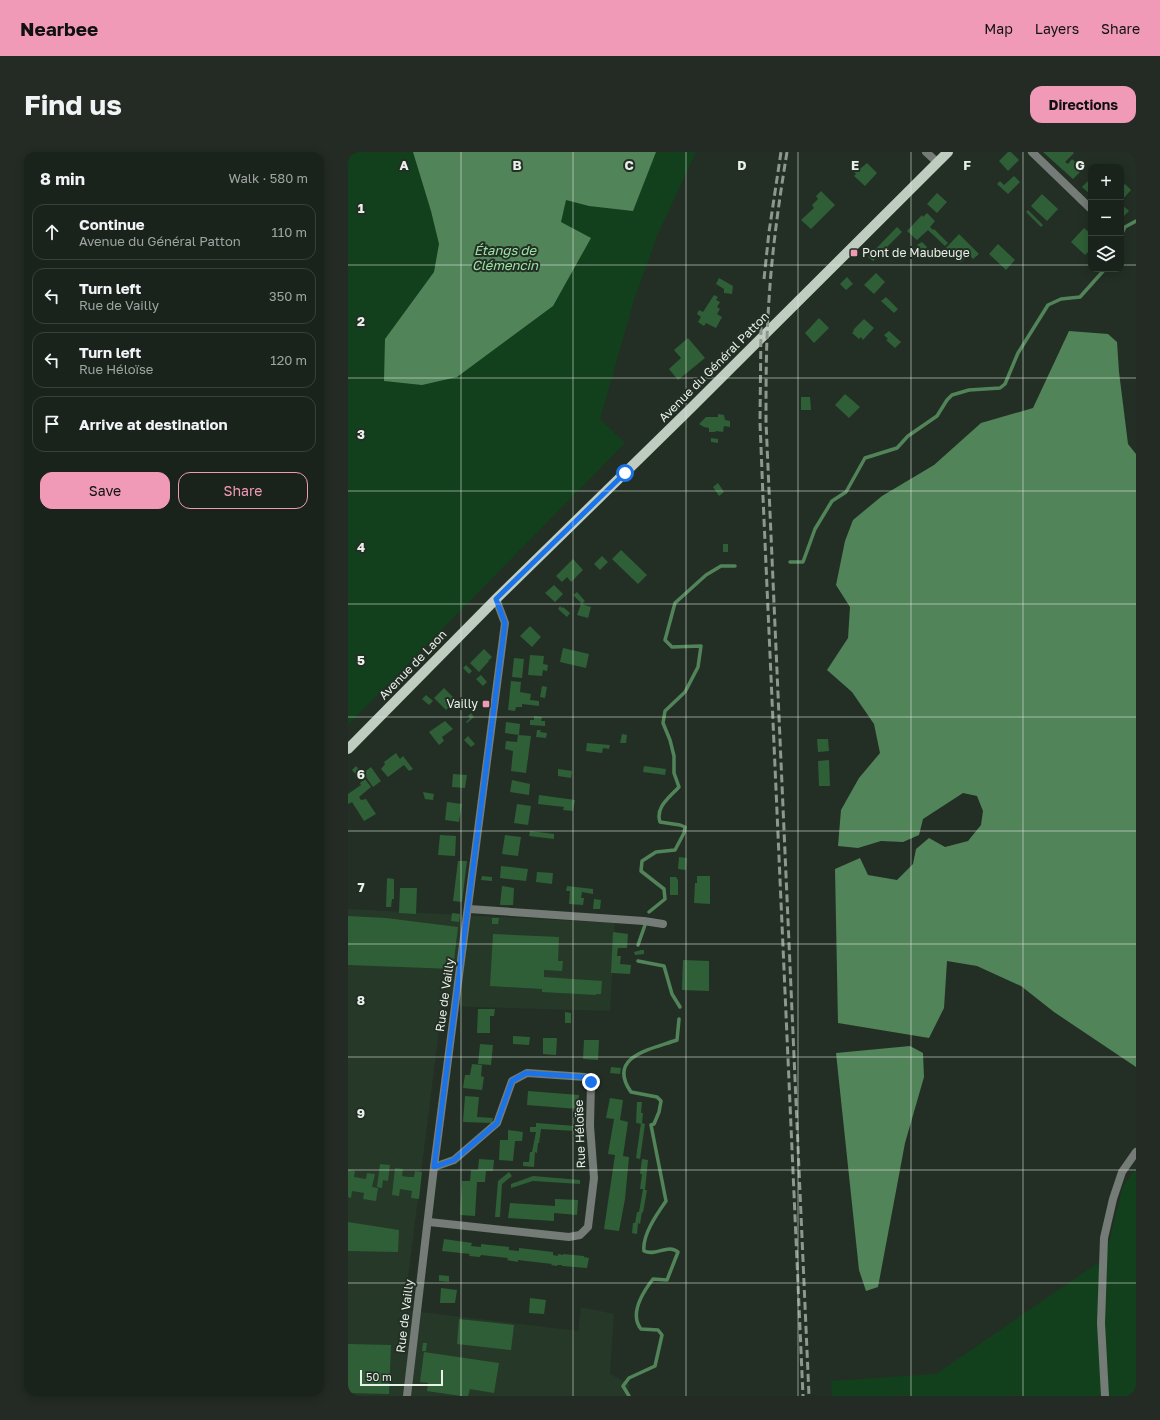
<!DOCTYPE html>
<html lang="en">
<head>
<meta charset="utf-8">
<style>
  :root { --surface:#1a231b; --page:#232b24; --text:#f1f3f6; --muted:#9fa4a3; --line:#38403a; --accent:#f09ab7 }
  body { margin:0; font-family:"Golos Text",sans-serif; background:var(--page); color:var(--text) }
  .controls { position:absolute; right:12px; top:12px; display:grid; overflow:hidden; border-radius:8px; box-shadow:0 2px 10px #0003 }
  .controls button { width:36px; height:36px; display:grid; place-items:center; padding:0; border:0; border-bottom:1px solid var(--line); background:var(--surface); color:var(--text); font:20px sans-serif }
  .scale { position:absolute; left:12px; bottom:10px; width:83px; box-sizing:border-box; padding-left:4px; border:2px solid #e9f0e9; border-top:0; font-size:11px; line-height:14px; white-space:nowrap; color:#e9f0e9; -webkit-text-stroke:3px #232f24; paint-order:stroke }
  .stop { position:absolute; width:12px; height:12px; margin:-9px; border:3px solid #1a73e8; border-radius:50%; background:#fff }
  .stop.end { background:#1a73e8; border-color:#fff; box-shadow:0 1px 4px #0008 }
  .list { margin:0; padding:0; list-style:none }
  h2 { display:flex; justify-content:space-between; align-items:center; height:52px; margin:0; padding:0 16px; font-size:17px }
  h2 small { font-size:13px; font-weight:400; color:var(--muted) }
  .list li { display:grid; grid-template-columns:26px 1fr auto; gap:12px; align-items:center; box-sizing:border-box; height:56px; margin:0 8px 8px; padding:0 8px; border:1px solid var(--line); border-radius:12px }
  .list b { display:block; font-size:15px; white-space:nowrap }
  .list p { margin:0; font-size:13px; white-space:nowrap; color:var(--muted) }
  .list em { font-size:13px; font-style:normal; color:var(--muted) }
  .actions { display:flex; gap:8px; padding:12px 16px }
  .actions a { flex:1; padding:9px 0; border:1px solid var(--accent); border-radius:12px; text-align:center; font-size:14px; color:var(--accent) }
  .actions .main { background:var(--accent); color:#111 }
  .icon { flex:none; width:22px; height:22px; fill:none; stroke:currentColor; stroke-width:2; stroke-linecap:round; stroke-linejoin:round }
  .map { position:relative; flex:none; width:788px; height:1244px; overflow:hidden; border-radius:12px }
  header { display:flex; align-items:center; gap:24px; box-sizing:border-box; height:56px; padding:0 20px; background:var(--accent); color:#111 }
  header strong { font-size:19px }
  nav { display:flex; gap:22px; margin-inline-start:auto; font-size:14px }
  .intro { display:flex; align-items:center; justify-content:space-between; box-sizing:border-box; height:96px; padding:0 24px }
  h1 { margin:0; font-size:28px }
  .button { padding:10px 18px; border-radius:12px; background:var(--accent); color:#111; font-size:14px; font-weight:700 }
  main { display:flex; gap:24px; padding:0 24px }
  aside { flex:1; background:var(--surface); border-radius:12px; box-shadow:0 2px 10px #0003 }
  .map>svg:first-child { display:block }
  .built { fill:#263828 }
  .green { fill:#12401c }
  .water { fill:#528459 }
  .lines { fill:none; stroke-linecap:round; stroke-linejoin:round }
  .stream { stroke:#528459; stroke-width:3.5 }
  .building { fill:#2f5f37 }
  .street { stroke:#757b76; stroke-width:8 }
  .primary { stroke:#bfccc0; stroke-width:10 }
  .rail { stroke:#8d978e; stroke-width:3; stroke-dasharray:8 4; stroke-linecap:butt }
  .route { stroke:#1a73e8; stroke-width:5 }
  .grid { fill:none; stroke:#e9f0e9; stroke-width:1; stroke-opacity:0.55 }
  .poi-dot { fill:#f09ab7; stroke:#232f24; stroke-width:1.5 }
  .labels { text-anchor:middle; stroke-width:4; stroke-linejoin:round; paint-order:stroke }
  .poi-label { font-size:12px; fill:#e9f0e9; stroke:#232f24; text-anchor:start }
  .street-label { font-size:12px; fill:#e9f0e9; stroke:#232f24 }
  .water-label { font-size:13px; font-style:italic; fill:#9be4a4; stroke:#232f24 }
  .grid-label { font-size:13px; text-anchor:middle; font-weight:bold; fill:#e9f0e9; stroke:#232f24; stroke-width:4; stroke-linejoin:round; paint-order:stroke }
</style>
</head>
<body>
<header>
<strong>Nearbee</strong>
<nav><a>Map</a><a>Layers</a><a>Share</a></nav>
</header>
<div class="intro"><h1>Find us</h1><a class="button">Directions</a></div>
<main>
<aside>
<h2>8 min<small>Walk · 580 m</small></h2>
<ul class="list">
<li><svg class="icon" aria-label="ahead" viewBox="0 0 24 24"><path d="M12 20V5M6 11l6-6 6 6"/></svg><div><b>Continue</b><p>Avenue du Général Patton</p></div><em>110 m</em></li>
<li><svg class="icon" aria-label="left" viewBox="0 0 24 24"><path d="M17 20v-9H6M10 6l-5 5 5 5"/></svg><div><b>Turn left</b><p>Rue de Vailly</p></div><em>350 m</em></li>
<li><svg class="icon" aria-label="left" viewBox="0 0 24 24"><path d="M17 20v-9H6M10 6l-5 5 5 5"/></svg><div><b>Turn left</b><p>Rue Héloïse</p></div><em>120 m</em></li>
<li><svg class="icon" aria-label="arrive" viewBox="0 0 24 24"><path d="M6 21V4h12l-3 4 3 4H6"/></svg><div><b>Arrive at destination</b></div></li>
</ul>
<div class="actions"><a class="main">Save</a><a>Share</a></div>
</aside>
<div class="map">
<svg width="788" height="1244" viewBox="0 0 788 1244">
  <rect width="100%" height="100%" fill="#232f24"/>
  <polygon class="built" points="0,757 267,771 262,859 94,854 56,1158 230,1179 233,1155 266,1162 262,1222 281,1232 280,1244 0,1244"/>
  <g class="green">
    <polygon points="0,0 348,0 309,84 286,148 252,267 277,291 0,573"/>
    <polygon points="788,1017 788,1244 484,1244 483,1229 588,1222 757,1106 775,1034"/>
  </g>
  <g class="water">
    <polygon points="65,0 308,0 285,59 241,54 218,48 213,70 243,86 205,154 109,225 74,233 36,229 37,187 86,120 91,92 83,59"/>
    <polygon points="721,179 760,182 769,190 771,220 780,292 788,302 788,915 706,860 673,834 629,814 599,809 596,856 581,886 490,871 487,717 512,706 520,723 549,728 565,712 568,697 581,686 597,695 620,689 633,673 635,659 629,644 615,641 575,667 571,683 555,690 533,689 510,696 490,694 493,658 511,626 532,601 526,572 504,540 479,518 500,486 502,455 488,433 497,389 505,368 534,344 586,313 633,271 685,256"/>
    <polygon points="562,894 575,901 576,925 557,991 530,1135 518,1139 511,1118 488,901"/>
  </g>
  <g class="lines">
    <g class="stream">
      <polyline points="773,83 777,75 788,69"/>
      <polyline points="442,410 455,410 467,377 484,349 498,340 517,306 549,296 560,284 589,264 599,248 604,243 621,238 652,236 657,232 670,201 700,153 713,147 732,145 757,117"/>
      <path d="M301 760 317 747 316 737 293 719 294 709 308 700 327 698 336 681 337 675 332 673 312 670C307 655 322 645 331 635L326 621V604L322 588 315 571 317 559 337 540 350 515 353 494 324 495 317 488 327 451 358 423 373 414H387"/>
      <polyline points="290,793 297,773"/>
      <polyline points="290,809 316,814 324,842 332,855"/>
      <path d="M281 1244 275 1234 281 1226 307 1214 314 1183 310 1178 293 1177C281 1162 295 1140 305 1127L319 1128 330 1100C320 1091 308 1105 296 1099 294 1083 309 1062 318 1049L303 973 306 972 311 960 313 949 309 945 283 940C258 904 304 897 329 888L331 867"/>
    </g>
  </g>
  <g class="building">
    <polygon points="660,0 663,0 671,8 660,19 651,9"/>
    <polygon points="695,0 725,0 726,1 717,10 720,12 724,7 735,17 725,27"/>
    <polygon points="519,11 529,21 517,34 506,24 508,22 504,18 509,13 513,16"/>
    <polygon points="666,24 672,30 660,42 649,32 652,29 656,33"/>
    <polygon points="743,26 743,43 734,35"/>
    <polygon points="777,32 783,38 775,47 773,45 773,36"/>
    <polygon points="473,39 487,53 463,77 453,68 466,56 464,53 470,47 468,44"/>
    <polygon points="589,41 599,50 589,61 579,52"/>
    <polygon points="694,42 710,57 699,69 683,54"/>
    <polygon points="773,52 781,59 773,67"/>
    <polygon points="680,58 695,73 693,75 678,60"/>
    <polygon points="579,61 587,69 582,75 585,78 586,77 600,91 597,94 580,78 569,88 559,79 574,63 575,65"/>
    <polygon points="549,75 554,80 525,109 520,105"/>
    <polygon points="736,76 743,82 743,97 737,103 723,90"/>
    <polygon points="611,82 631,102 625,107 621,102 613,110 598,96"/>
    <polygon points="574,90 579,95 575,99 569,93"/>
    <polygon points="650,92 667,108 658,118 641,102"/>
    <polygon points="528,121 537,130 526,142 516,133"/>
    <polygon points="499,125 505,132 498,138 492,132"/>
    <polygon points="371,126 385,134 384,142 376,141 376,137 368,132"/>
    <polygon points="366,143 370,145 368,148 372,150 369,155 372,157 369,162 374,165 368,176 358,171 356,174 350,170 353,165 349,162 351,158 355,160"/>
    <polygon points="538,145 550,157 546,161 533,149"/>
    <polygon points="471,166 481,176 466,191 457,181"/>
    <polygon points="516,167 526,176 515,188 513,185 511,187 504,181 506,179 505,178"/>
    <polygon points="541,179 553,190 547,196 538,188 540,187 536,183"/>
    <polygon points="340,186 357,206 330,228 321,217 333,206 326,198"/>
    <polygon points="497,242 512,255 501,266 487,253"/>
    <polygon points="453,245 462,245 463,258 453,258"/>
    <polygon points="370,262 376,263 377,268 382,269 382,275 376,274 375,280 368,279 367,280 361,280 361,276 356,275 351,272 358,265 370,265"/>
    <polygon points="363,286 370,287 370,291 363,290"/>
    <polygon points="370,331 376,340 371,344 365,335"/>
    <rect x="375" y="392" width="5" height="8"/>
    <polygon points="273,398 299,423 290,432 264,407"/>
    <polygon points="254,404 260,410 252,418 246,412"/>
    <polygon points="225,407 235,418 223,430 219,425 214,430 208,424"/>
    <polygon points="206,433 215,442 207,450 197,441"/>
    <polygon points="229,440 237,449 234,452 225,443"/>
    <polygon points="233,452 243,455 240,466 229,463"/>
    <polygon points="212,454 214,456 215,455 222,461 219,465 210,457"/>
    <polygon points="182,474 193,485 184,495 172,484"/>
    <polygon points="215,496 241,502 238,516 212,510"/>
    <polygon points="136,497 144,505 140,509 141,509 131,520 122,511"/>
    <polygon points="182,503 196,504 195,512 200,513 199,519 195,518 194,524 180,523"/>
    <polygon points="166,506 176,507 174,526 164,525"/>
    <polygon points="118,513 124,519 121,522 115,516"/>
    <polygon points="133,523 139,530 135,534 128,527"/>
    <polygon points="163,529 173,530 172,540 183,542 182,548 191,549 191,554 174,552 174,555 168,555 167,559 160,558"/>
    <polygon points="194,534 199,535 197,546 192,545"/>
    <polygon points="96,536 106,546 102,550 104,552 98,558 86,546"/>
    <polygon points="78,543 85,549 81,553 74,547"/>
    <polygon points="123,561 126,565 119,571 118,570 122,566 120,564"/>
    <polygon points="186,564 194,565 193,569 197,569 197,574 182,573 182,568 186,568"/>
    <polygon points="97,569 105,577 94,585 96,589 91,593 81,580"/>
    <polygon points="158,570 172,572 171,583 157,581"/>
    <polygon points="189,578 193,578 192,580 199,581 198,586 188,585"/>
    <polygon points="274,582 279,583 278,591 272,591"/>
    <polygon points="170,583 183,584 178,621 163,619 165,599 157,597 158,589 169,590"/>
    <polygon points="120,584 127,592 123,595 116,588"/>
    <polygon points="469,587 480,587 481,599 470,600"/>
    <polygon points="239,591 262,593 261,597 255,596 254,601 238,599"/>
    <polygon points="48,601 52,607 55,604 65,617 61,619 56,613 40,625 33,617 37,612 36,610"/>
    <polygon points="481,608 482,634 471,634 470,609"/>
    <polygon points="8,614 15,623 11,626 4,618"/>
    <polygon points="296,614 318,617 317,623 295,620"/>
    <polygon points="23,615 33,629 25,635 15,621"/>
    <polygon points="210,617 224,619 223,626 210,624"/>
    <polygon points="105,622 119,623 117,636 104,635"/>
    <polygon points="17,627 23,635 11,645 13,648 18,647 28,662 16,669 4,650 0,652 0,642 13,633 12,631"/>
    <polygon points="164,628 182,632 181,643 162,640"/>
    <polygon points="75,640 86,642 85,648 77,647"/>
    <polygon points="191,643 227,648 225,659 215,658 216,655 190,652"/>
    <polygon points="99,650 114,652 111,670 97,668"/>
    <polygon points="169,652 183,654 180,673 166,671"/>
    <polygon points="182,679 206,682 206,687 181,684"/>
    <polygon points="92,683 108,684 107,704 90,703"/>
    <polygon points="157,683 173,685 170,704 154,702"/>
    <polygon points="331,705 339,706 338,718 330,717"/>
    <polygon points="110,709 119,709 114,750 105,749"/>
    <polygon points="153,714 180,717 178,729 152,726"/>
    <polygon points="189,720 205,721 204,732 188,730"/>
    <polygon points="134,724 144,725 144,729 133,728"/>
    <polygon points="349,724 362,724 362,752 346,751 347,731 349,731"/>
    <polygon points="322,725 328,725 330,728 330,743 322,743"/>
    <polygon points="39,726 46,727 46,747 44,747 43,755 38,755"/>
    <polygon points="154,734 166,736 165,753 152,753"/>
    <polygon points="219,734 245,737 245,742 234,740 233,746 236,746 235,753 221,752 222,739 218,739"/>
    <polygon points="52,736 69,736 68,762 51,761"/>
    <polygon points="246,747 253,748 252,757 245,757"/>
    <polygon points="104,761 112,762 111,770 103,769"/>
    <polygon points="0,764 38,766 110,775 105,817 0,813"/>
    <polygon points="144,766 151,766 150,772 144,772"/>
    <polygon points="265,780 280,782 279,796 270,796 269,804 273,804 272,812 283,813 282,822 263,821"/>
    <polygon points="145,782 211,785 210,809 215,809 214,819 196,818 196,825 254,829 253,842 248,842 248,843 194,840 194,837 142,834"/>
    <polygon points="293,798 296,798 296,802 287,803 286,800"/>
    <polygon points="335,808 361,809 361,839 334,838"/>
    <polygon points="130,857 147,857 146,864 142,864 142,881 129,881"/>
    <polygon points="217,860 223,861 223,871 217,871"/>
    <polygon points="165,884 182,885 181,893 165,892"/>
    <polygon points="195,886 209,886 208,903 195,902"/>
    <polygon points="236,888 251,888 250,908 235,907"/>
    <polygon points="132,892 145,893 143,913 130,912"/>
    <polygon points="124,912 134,913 133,924 136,925 134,938 115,936 117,923 122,923"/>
    <polygon points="263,915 273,916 272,922 262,921"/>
    <polygon points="180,939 231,943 230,957 179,953"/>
    <polygon points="117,944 131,945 129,965 145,966 144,971 115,970"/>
    <polygon points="262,946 275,948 272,968 280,970 275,1004 281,1005 277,1047 271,1079 256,1077 267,1003 260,1002 266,967 258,966"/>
    <polygon points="289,950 294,950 293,961 295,961 294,972 288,971"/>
    <polygon points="188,971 228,974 228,979 193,977 191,991 190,991 189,1001 187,1000 186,1015 175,1014 175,1010 181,1010 182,1000 184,1000 188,980 182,980 182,975 188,975"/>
    <polygon points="293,971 297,972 292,1007 288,1006"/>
    <polygon points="160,978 175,980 174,989 167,989 165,1009 151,1008 152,988 160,988"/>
    <polygon points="131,1007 146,1008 145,1019 138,1019 137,1030 129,1030 127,1064 112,1063 114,1029 122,1029 123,1018 130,1018"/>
    <polygon points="294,1007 300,1008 297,1038 299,1038 295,1061 294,1060 292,1072 290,1071 289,1082 284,1081 285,1071 287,1071 289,1060 291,1060 295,1037 292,1037 294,1022 292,1022"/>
    <polygon points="32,1012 42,1013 40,1029 35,1028 34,1036 29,1035"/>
    <polygon points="47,1016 55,1017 54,1024 60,1025 66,1025 67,1019 74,1020 71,1047 63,1046 64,1039 52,1037 51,1044 44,1043"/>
    <polygon points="0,1018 7,1019 6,1025 18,1027 19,1021 27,1022 24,1035 30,1036 28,1049 15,1047 16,1041 4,1039 3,1046 0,1045"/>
    <polygon points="161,1020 164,1024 154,1032 152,1065 147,1065 150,1029"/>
    <polygon points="185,1024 232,1028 232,1032 185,1029 163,1036 163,1032"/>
    <polygon points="207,1047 230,1048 229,1063 206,1061 206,1069 160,1066 162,1051 207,1054"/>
    <polygon points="0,1070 51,1078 50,1100 0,1099"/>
    <polygon points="96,1087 124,1091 123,1094 133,1095 133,1092 161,1095 161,1098 171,1099 171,1096 205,1100 205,1103 210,1104 210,1102 215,1103 215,1102 236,1104 236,1105 241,1106 239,1116 214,1114 214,1113 209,1113 209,1114 203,1113 204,1112 170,1108 170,1110 159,1108 160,1106 133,1103 132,1105 121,1104 122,1102 94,1099"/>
    <polygon points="91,1123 101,1124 101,1130 91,1129"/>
    <polygon points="93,1136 109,1138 107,1151 92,1151"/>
    <polygon points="182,1146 198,1148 196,1162 181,1161"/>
    <polygon points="111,1167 166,1173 163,1198 109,1192"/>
    <polygon points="75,1191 79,1191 78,1199 74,1199"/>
    <polygon points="0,1192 43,1193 41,1242 0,1241"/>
    <polygon points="76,1200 151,1211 146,1241 122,1237 120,1244 113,1244 79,1239 80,1231 72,1230"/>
  </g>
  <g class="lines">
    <g class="street">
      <polyline points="578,0 589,10"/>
      <polyline points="684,0 742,56"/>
      <polyline points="121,757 296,769 315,772"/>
      <polyline points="81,1070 221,1085 232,1083 240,1075 246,1026 242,974 243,930 237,925 179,921 164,929 149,971 106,1008 86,1015"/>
      <polyline points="59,1244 86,1015 157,471 148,447"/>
      <polyline points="757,1244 753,1171 756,1086 765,1047 774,1020 788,1000"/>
    </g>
    <polyline class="primary" points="0,597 148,447 338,261 600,0"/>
    <g class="rail">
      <path d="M439 0C431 49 424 98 421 148 418 189 418 229 418 270L461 1244"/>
      <polyline points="416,127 421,80 433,0"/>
      <polyline points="413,175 412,270 415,345 455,1244"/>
    </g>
  </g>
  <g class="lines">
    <polyline class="route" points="243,930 237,925 178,921 164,929 149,971 106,1008 86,1015 157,471 148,447 277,321"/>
  </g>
  <path class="grid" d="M113 0V1244M225 0V1244M338 0V1244M450 0V1244M563 0V1244M675 0V1244M0 113H743M773 113H788M0 226H788M0 339H788M0 452H788M0 565H788M0 679H788M0 792H788M0 905H788M0 1018H788M0 1131H788"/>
  <g class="poi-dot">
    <rect x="502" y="97" width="8" height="8" rx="2"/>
    <rect x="134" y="548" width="8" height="8" rx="2"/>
  </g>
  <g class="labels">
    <g class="poi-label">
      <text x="514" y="105">Pont de Maubeuge</text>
      <text x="130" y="556" text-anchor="end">Vailly</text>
    </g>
    <g class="street-label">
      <text transform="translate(366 215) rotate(-45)" y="4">Avenue du Général Patton</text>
      <text transform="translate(65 513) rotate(-46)" y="4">Avenue de Laon</text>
      <text transform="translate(97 843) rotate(-82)" y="4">Rue de Vailly</text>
      <text transform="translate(232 982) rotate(-92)" y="4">Rue Héloïse</text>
      <text transform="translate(57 1164) rotate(-83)" y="4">Rue de Vailly</text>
    </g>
    <g class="water-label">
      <text x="157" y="103">Étangs de<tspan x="157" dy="15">Clémencin</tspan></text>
    </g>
  </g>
  <g class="grid-label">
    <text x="56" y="18">A</text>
    <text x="169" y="18">B</text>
    <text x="281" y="18">C</text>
    <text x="394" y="18">D</text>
    <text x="507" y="18">E</text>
    <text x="619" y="18">F</text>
    <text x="732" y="18">G</text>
    <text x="13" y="61">1</text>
    <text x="13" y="174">2</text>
    <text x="13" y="287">3</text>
    <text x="13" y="400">4</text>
    <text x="13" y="513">5</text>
    <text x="13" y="627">6</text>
    <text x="13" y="740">7</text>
    <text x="13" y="853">8</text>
    <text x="13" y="966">9</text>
  </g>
</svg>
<div class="controls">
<button>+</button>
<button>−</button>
<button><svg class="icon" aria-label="layers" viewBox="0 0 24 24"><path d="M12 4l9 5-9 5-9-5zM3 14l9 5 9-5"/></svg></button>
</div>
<div class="scale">50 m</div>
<div class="stop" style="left:277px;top:321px"></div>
<div class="stop end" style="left:243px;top:930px"></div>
</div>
</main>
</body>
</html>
